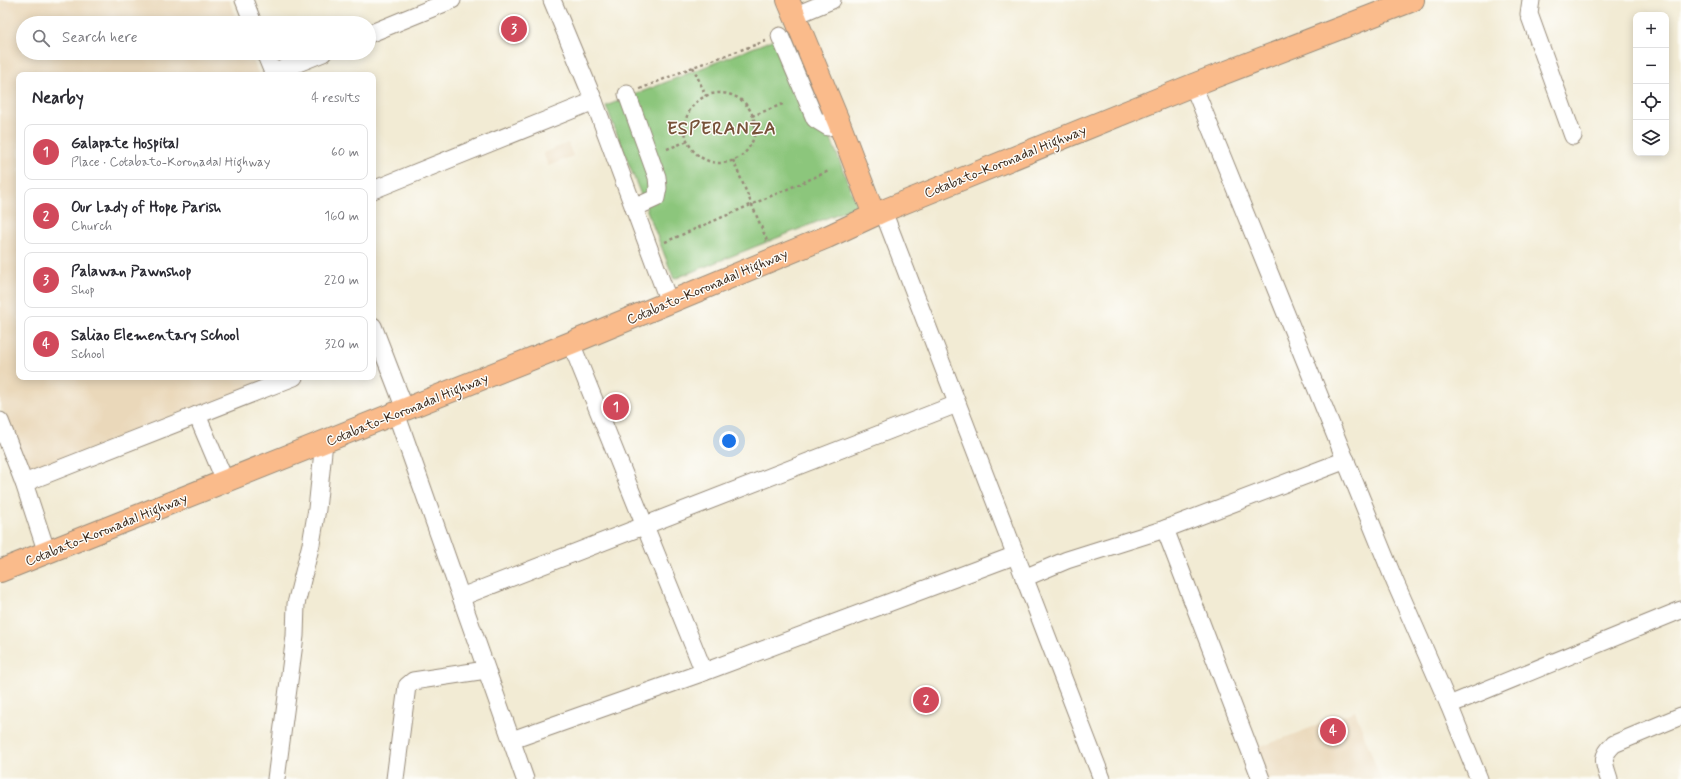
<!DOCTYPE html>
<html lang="en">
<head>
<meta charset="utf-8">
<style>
  :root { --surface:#fff; --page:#f2f2f3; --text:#2b2b33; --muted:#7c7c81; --line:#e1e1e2; --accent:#d1495b }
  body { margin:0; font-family:Mynerve,sans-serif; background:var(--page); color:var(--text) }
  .controls { position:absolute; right:12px; top:12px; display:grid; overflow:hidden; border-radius:8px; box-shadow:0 2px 10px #0003 }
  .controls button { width:36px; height:36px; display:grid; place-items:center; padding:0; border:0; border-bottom:1px solid var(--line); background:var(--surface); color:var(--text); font:20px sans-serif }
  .you { position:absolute; left:729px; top:441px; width:14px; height:14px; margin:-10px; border:3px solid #fff; border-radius:50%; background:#1a73e8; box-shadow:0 0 0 6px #1a73e833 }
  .badge { display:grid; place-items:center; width:26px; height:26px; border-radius:50%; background:var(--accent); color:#fff; font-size:13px; font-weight:700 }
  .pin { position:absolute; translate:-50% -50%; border:2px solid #fff; box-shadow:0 1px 4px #0006 }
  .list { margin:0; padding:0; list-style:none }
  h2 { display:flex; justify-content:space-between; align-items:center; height:52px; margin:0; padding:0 16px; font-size:17px }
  h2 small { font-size:13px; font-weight:400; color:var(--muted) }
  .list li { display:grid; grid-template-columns:26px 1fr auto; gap:12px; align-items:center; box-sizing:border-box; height:56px; margin:0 8px 8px; padding:0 8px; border:1px solid var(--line); border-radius:8px }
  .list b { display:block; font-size:15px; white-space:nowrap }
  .list p { margin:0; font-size:13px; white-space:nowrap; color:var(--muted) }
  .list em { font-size:13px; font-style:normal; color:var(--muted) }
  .icon { flex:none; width:22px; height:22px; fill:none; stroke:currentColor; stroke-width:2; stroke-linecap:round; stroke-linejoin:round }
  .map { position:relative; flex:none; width:1681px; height:779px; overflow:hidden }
  .search { position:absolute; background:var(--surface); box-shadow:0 2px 10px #0003; left:16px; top:16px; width:360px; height:44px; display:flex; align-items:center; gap:10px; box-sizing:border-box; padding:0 14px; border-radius:22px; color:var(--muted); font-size:15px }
  .panel { position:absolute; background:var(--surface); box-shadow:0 2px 10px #0003; left:16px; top:72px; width:360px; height:308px; border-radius:8px }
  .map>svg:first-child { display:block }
  .built { fill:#ead8ba }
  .green { fill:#8cc67b; stroke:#64784c }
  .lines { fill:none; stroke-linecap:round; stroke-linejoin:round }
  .minor-casing { stroke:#968a79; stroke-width:19 }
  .major-casing { stroke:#968a79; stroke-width:24 }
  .highway-casing { stroke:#968a79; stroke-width:24 }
  .path { stroke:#968a79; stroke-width:2.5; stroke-dasharray:3 3; stroke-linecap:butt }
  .minor { stroke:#fff; stroke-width:17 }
  .major { stroke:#fabb8b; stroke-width:22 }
  .highway { stroke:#fabb8b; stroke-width:22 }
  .labels { text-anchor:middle; stroke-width:3; stroke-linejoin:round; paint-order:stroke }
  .street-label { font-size:14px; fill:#3b2a1e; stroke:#fdfcf7 }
  .district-label { font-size:18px; font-weight:bold; letter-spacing:1px; fill:#78533a; stroke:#fdfcf7 }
</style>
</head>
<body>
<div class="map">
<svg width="1681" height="779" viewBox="0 0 1681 779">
  <rect width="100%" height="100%" fill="#fdfcf7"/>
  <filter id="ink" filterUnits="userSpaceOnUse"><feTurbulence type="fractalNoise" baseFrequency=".025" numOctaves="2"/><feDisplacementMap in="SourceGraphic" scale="8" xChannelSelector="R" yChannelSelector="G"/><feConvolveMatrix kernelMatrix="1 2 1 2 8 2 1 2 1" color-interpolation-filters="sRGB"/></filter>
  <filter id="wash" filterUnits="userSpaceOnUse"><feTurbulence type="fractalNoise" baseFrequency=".012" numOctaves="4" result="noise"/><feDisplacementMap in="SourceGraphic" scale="16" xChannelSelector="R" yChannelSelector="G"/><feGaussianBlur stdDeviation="0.9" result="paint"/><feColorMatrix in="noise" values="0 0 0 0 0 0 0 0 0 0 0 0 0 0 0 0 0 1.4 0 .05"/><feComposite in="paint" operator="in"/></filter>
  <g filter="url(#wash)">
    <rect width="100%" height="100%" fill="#f2ebd4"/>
    <g class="built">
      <polygon points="0,0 229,0 238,23 23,23 23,53 250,53 259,75 19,75 19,377 278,377 28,477 0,404"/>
      <polygon points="568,143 573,156 548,166 543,153"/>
      <polygon points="1355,711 1381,779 1260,779 1250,751"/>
    </g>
    <polygon class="green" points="790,33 857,206 674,279 606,106"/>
  </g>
  <g filter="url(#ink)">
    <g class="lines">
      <g class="minor-casing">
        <g id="minor">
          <polyline points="244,0 253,23"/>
          <polyline points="552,0 594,101 669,302"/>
          <polyline points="1531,0 1529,14 1573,136"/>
          <polyline points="794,16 832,0"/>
          <polyline points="369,34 452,0"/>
          <polyline points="780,36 815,119 828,127 839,123"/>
          <polyline points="265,53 274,75"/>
          <polyline points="273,73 323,53"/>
          <polyline points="1193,85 1395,582 1449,705 1479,779"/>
          <polyline points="627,94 657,177 658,188 656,198 634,208"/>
          <polyline points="373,190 594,101"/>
          <polyline points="883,211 1102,779"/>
          <polyline points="373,326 405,409"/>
          <polyline points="571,343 704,672"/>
          <polyline points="396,413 525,779"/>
          <polyline points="197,415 225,481"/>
          <polyline points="0,421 24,483 47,553"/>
          <polyline points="24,483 294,377"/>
          <polyline points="1165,529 1261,779"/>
          <polyline points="1024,578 1067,560 1165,529 1346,460"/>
          <polyline points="461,597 957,404"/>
          <polyline points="1449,705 1681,610"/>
          <polyline points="512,740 704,672 1016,555"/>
          <polyline points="276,779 295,636 296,604 311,544 317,509 324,442"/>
          <polyline points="395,779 407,686 413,681 486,670"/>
          <path d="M1609 779C1604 763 1600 757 1614 744L1681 716"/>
        </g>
      </g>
      <g class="major-casing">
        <polyline id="major" points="788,0 839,123 874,215"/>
      </g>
      <g class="highway-casing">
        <polyline id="highway" points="0,571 571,343 827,237 883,211 1193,85 1413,0"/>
      </g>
      <g class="path">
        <polyline points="693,67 706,96"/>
        <polyline points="640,89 693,67 766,41"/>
        <circle cx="720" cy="128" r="35"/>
        <polyline points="752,116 783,104"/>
        <polyline points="667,149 688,141"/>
        <polyline points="733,160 768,243"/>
        <polyline points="665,242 829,171"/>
      </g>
      <use href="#minor" class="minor"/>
      <use href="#major" class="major"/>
      <use href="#highway" class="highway"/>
    </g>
  </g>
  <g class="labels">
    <g class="street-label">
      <text transform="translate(1005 161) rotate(-22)" y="5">Cotabato-Koronadal Highway</text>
      <text transform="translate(707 286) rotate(-23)" y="5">Cotabato-Koronadal Highway</text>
      <text transform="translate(407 409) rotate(-22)" y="5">Cotabato-Koronadal Highway</text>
      <text transform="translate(106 529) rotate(-22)" y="5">Cotabato-Koronadal Highway</text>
    </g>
    <g class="district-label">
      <text x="722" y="134">ESPERANZA</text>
    </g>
  </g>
</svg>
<div class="controls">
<button>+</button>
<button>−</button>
<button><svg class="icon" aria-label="locate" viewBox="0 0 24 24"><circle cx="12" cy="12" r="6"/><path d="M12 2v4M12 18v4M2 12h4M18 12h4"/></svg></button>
<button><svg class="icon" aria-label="layers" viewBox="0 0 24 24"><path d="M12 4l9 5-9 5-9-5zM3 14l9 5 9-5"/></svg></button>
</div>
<div class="you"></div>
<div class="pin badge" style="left:616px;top:407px">1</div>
<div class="pin badge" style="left:926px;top:700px">2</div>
<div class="pin badge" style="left:514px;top:29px">3</div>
<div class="pin badge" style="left:1333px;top:731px">4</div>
<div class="search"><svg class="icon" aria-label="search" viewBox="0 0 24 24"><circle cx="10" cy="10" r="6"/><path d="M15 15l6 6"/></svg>Search here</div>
<section class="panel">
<h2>Nearby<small>4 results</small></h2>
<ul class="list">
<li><span class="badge">1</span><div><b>Galapate Hospital</b><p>Place · Cotabato-Koronadal Highway</p></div><em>60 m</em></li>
<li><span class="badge">2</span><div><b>Our Lady of Hope Parish</b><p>Church</p></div><em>160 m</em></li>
<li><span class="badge">3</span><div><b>Palawan Pawnshop</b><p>Shop</p></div><em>220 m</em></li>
<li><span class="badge">4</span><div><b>Saliao Elementary School</b><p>School</p></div><em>320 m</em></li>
</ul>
</section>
</div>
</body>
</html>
